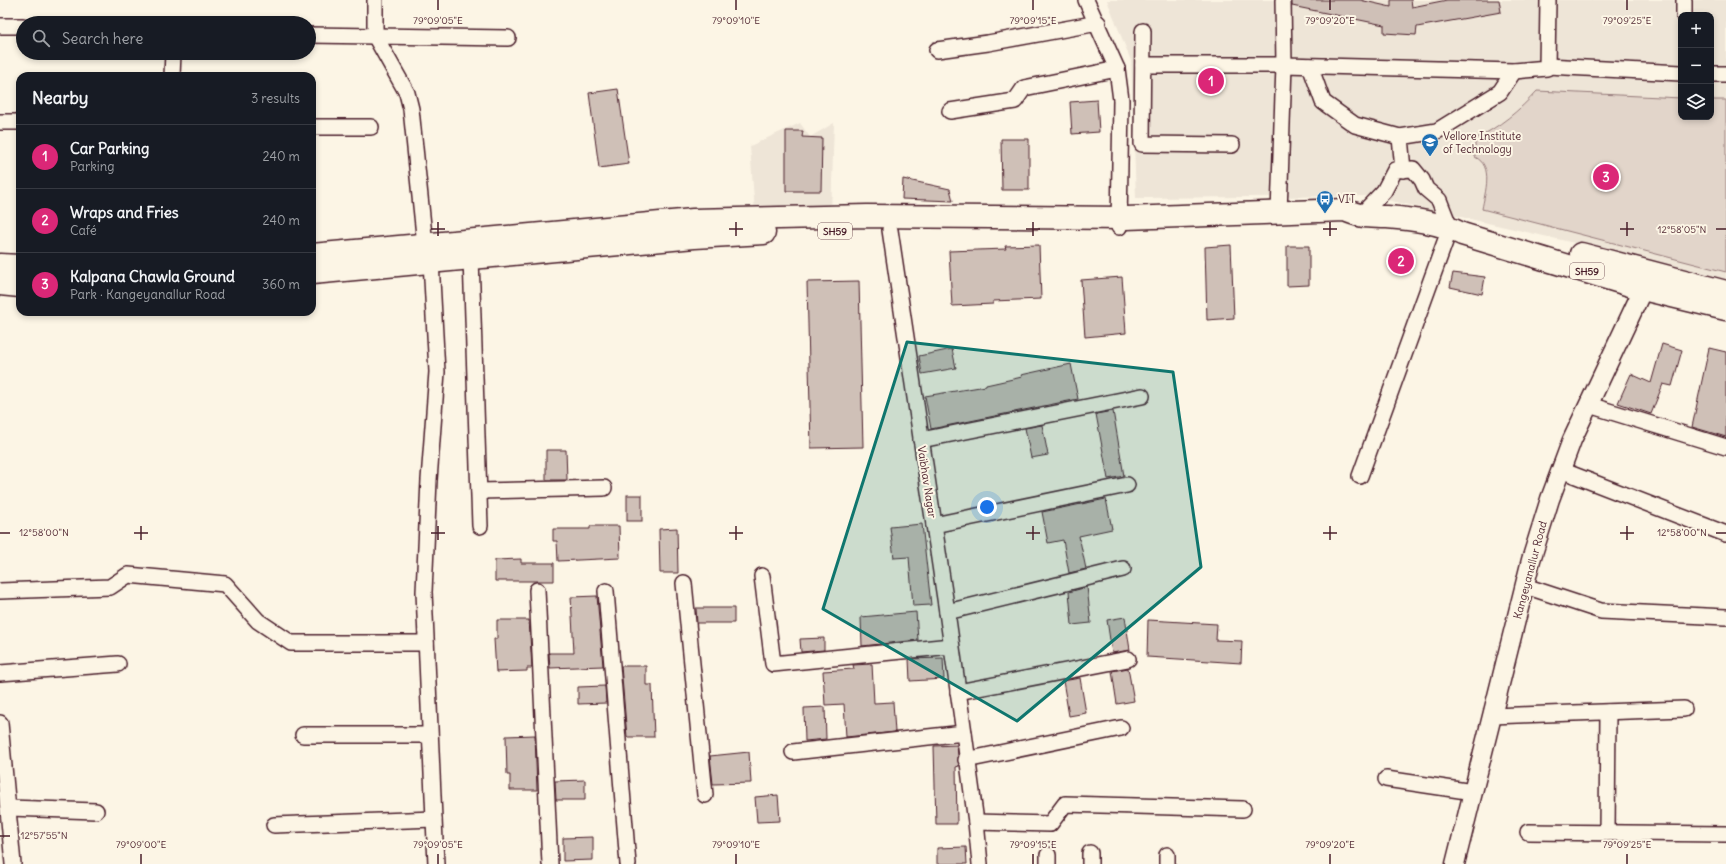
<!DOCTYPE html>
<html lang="en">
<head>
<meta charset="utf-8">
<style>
  :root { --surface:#171b24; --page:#242831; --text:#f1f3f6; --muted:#9ea1a6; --line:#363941; --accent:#db2777 }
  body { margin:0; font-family:Delius,sans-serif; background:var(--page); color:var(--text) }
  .controls { position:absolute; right:12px; top:12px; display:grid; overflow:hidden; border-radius:8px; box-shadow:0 2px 6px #0003 }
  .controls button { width:36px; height:36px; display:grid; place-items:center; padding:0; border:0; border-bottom:1px solid var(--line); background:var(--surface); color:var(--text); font:20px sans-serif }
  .you { position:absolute; left:987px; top:507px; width:14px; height:14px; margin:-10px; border:3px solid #fff; border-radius:50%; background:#1a73e8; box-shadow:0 0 0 6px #1a73e833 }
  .badge { display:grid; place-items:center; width:26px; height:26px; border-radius:50%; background:var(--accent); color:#fff; font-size:13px; font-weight:700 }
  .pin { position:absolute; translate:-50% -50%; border:2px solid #fff; box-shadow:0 1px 4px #0006 }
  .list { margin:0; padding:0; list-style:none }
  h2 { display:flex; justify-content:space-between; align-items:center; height:52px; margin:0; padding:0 16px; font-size:17px }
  h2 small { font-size:13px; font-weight:400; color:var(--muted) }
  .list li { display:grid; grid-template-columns:26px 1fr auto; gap:12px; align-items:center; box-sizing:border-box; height:64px; padding:0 16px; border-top:1px solid var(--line) }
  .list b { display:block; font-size:15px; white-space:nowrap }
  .list p { margin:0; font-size:13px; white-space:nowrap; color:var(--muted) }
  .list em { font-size:13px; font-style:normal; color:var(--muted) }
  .icon { flex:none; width:22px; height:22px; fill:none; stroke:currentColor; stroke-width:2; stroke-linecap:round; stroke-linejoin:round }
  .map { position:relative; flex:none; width:1726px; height:864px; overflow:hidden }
  .search { position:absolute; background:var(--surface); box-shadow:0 2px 6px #0003; left:16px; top:16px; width:300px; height:44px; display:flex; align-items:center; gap:10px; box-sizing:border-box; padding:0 14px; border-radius:22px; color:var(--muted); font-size:15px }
  .panel { position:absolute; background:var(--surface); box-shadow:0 2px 6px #0003; left:16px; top:72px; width:300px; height:244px; border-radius:12px }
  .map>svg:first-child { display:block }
  .built { fill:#eee5d7; fill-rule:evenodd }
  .green { fill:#e2d5ca; stroke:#967a7a }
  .building { fill:#cfc0b7; stroke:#4a1f2b }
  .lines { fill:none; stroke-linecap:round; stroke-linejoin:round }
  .minor-casing { stroke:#4a1f2b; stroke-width:18 }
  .tertiary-casing { stroke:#4a1f2b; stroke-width:21 }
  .primary-casing { stroke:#4a1f2b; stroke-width:25 }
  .minor { stroke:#fcf5e5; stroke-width:15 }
  .tertiary { stroke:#fcf5e5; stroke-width:18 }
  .primary { stroke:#fcf5e5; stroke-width:22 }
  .marked { fill:#0f766e; fill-opacity:0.2; stroke:#0f766e; stroke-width:3; stroke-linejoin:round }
  .ticks { fill:none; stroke:#4a1f2b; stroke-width:1.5 }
  .labels { text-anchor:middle; stroke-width:4; stroke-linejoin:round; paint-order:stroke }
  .shield { fill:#fcf5e5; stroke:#7f5f63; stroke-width:1 }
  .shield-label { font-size:10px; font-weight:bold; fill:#4a1f2b }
  .poi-label { font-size:11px; fill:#4a1f2b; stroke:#fcf5e5; text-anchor:start }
  .street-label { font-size:11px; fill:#4a1f2b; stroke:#fcf5e5 }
  .ticks-label { font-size:10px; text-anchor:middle; fill:#4a1f2b; stroke:#fcf5e5; stroke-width:4; stroke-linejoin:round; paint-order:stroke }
</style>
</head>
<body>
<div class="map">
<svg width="1726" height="864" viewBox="0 0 1726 864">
  <rect width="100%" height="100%" fill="#fcf5e5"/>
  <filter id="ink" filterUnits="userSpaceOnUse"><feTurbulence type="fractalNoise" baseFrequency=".025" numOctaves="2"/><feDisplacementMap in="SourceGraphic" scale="8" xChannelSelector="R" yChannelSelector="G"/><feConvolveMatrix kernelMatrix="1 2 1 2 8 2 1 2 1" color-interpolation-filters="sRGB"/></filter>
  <g filter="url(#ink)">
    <g class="built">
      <path d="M1107 0H1726V282L1583 245 1370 196 1136 198 1131 61ZM1681 15H1711V117H1681Z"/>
      <polygon points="800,123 810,137 834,123 831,214 755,214 750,146"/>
    </g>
    <path class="green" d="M1537 91 1681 98V117H1711V100H1726V272L1482 209C1485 192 1494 166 1475 157V139C1499 127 1519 111 1537 91Z"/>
    <g class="building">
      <polygon points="1292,0 1360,0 1391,7 1391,0 1411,0 1412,7 1447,0 1499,0 1501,12 1417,27 1416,35 1384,33 1384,25 1292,6"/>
      <polygon points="618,89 629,164 599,168 589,93"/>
      <polygon points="1097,100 1099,132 1072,134 1070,102"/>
      <polygon points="786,131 803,131 802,137 822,138 821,191 786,191"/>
      <polygon points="1001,139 1029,139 1029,190 1002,190"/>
      <polygon points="903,179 950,189 953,201 902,199"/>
      <polygon points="1039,245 1041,299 993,301 993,304 952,306 949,251 1006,249 1005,246"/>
      <polygon points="1231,245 1234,318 1207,320 1205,247"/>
      <polygon points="1287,246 1309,246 1309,285 1287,286"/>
      <polygon points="1453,273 1485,277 1482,294 1450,287"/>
      <polygon points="1122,277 1126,333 1085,337 1081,280"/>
      <polygon points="859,281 863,447 811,448 807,282"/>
      <polygon points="1662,344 1682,350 1672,386 1663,384 1651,414 1618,403 1631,374 1651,383"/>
      <polygon points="1709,348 1726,352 1726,437 1692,427"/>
      <polygon points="952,349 956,368 922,374 919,356"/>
      <polygon points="1071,364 1078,399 931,429 925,396 986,386 986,385 1022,377 1021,375"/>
      <polygon points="1113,411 1124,476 1108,479 1096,414"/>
      <polygon points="1042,425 1048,455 1031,458 1025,428"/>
      <polygon points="546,450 566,450 567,480 546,480"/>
      <rect x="627" y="495" width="15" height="26"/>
      <polygon points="1106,499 1112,529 1079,536 1086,569 1069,573 1063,540 1048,543 1042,512"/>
      <polygon points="922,524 931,605 913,606 909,557 894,558 890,527"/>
      <polygon points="590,526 619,526 620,558 558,561 557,541 553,541 553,529 590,529"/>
      <polygon points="677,528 678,573 660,573 659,529"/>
      <polygon points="521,559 521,563 554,563 554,581 495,581 495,560"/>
      <polygon points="1087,587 1091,623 1072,625 1069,592"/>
      <polygon points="597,596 603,666 550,668 549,653 574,653 571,597"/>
      <polygon points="696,608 734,608 734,623 697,623"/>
      <polygon points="916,612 918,640 862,646 861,617"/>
      <polygon points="1125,617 1130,650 1112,653 1107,620"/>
      <polygon points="497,620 529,620 532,668 527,668 527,671 496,672 494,639 497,639"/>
      <polygon points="1148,620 1217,624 1216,640 1242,641 1241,663 1147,657"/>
      <polygon points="824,638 824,650 801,652 800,639"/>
      <polygon points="943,658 944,679 910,681 909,659"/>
      <polygon points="872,664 874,703 893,702 895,732 846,737 844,704 825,705 823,671 854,669 853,665"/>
      <polygon points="621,666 646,666 646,685 652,685 654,737 627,737"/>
      <polygon points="1128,668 1134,701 1117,704 1112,671"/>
      <polygon points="1080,678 1086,713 1069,716 1063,681"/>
      <polygon points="605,686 606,703 578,704 578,687"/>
      <polygon points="825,707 826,739 805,741 804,708"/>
      <polygon points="535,735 537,790 510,790 510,775 507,775 506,736"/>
      <polygon points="957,745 959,766 956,767 957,824 936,824 934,746"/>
      <polygon points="749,752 751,783 713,784 710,756"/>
      <polygon points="585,780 585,800 556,800 555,781"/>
      <polygon points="778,795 780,821 757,822 755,797"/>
      <polygon points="593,837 593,860 563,861 563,838"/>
      <polygon points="966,847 967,864 937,864 937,848"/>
    </g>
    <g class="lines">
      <g class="minor-casing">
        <g id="minor">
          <polyline points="1086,0 1117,69 1121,100 1119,227"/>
          <polyline points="1684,15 1684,0"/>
          <polyline points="0,26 23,26"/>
          <polyline points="1143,31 1142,144 1232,145"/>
          <polyline points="309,35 375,36 375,0"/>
          <polyline points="937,50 988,43 1098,23"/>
          <polyline points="1143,65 1284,65 1514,71 1547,68 1548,0"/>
          <polyline points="1310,66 1323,102 1355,125 1400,137 1437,131 1500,92 1514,71"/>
          <polyline points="1547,66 1681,73"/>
          <polyline points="1711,74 1726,74"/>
          <polyline points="172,76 173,53"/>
          <polyline points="950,111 1015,101 1024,88 1117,69"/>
          <polyline points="0,122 20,122"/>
          <polyline points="312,127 371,127"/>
          <polyline points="1400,137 1403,170"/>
          <polyline points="1279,213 1284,65 1283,0"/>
          <polyline points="1359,217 1384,191 1395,170 1413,169 1422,180 1426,189 1439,200 1450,228 1360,476"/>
          <polyline points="890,230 947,612 964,733"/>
          <polyline points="425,245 411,109 407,93 375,36 508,38"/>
          <polyline points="471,258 480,526"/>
          <polyline points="431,261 437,372 429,480 424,592 436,864"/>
          <polyline points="1589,405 1726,447"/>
          <polyline points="921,440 1142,396"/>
          <polyline points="1561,470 1726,534"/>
          <polyline points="479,491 604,488"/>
          <polyline points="934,525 1127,485"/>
          <polyline points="762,576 773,664 951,646"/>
          <polyline points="684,583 705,795"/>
          <polyline points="1525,586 1601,611 1726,617"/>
          <polyline points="537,590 550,864"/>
          <polyline points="0,591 110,587 128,575 225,584 258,621 291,643 426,643"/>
          <polyline points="606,591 628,864"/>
          <polyline points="947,612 1123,569"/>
          <polyline points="0,673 118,664"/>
          <polyline points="958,692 1128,659"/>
          <polyline points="1492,716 1684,709"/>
          <polyline points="0,723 13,864"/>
          <polyline points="303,735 430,735"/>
          <polyline points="793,752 964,733 976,822 980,864"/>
          <polyline points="966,760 1121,728"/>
          <polyline points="1386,779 1473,792"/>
          <polyline points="9,808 96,811"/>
          <polyline points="976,822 1050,824 1065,804 1243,809"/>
          <polyline points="274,825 434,819"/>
          <polyline points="1528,832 1726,834"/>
          <polyline points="1607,833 1608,712"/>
          <polyline points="1167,855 1167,864"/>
          <polyline points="1048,864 1048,855"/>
          <polyline points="1090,864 1090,853"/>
        </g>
      </g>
      <g class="tertiary-casing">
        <polyline id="tertiary" points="1455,864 1531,560 1550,499 1572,440 1643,289"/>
      </g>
      <g class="primary-casing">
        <g id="primary">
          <polyline points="1581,254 1726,292"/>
          <path d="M312 255 693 220 867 216 1126 218 1345 210C1363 218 1369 216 1387 217 1412 219 1439 222 1462 234L1643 289 1726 309"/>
          <polyline points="0,265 20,266"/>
          <polyline points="312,273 694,237 764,233"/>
          <polyline points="0,284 20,286"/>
        </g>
      </g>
      <use href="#minor" class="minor"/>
      <use href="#tertiary" class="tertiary"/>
      <use href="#primary" class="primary"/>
    </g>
  </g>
  <path class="marked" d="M907 342 1173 372 1201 567 1017 721 823 609Z"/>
  <path class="ticks" d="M438 0V10M736 0V10M1033 0V10M1330 0V10M1627 0V10M438 222V236M736 222V236M1033 222V236M1330 222V236M1627 222V236M431 229H445M729 229H743M1026 229H1040M1323 229H1337M1620 229H1634M1716 229H1726M141 526V540M438 526V540M736 526V540M1033 526V540M1330 526V540M1627 526V540M0 533H10M134 533H148M431 533H445M729 533H743M1026 533H1040M1323 533H1337M1620 533H1634M1716 533H1726M0 836H10M141 854V864M438 854V864M736 854V864M1033 854V864M1330 854V864M1627 854V864"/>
  <defs>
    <g id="university-pin" transform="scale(0.9)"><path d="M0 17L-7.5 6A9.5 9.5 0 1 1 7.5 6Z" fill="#1f6fb2" stroke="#fcf5e5"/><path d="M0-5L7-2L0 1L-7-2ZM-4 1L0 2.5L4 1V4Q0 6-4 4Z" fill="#fff"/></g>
    <g id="bus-pin" transform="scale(0.9)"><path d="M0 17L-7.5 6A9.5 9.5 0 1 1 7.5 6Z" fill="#1f6fb2" stroke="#fcf5e5"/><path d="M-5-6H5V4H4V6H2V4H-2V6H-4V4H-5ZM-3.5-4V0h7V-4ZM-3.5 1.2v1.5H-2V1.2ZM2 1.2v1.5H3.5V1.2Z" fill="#fff"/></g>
  </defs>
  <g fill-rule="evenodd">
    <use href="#university-pin" x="1430" y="142"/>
    <use href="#bus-pin" x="1325" y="199"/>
  </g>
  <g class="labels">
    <g class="shield">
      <rect x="818" y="223" width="34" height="16" rx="3"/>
      <rect x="1570" y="263" width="34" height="16" rx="3"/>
    </g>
    <g class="shield-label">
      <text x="835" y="235">SH59</text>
      <text x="1587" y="275">SH59</text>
    </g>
    <g class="poi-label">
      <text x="1443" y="140">Vellore Institute<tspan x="1443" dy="13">of Technology</tspan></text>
      <text x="1338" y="203">VIT</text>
    </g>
    <g class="street-label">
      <text transform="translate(927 482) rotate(81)" y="4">Vaibhav Nagar</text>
      <text transform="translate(1530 570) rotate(-75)" y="4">Kangeyanallur Road</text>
    </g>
  </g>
  <g class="ticks-label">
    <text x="438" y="24">79°09'05"E</text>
    <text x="736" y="24">79°09'10"E</text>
    <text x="1033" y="24">79°09'15"E</text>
    <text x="1330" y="24">79°09'20"E</text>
    <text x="1627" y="24">79°09'25"E</text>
    <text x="1682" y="233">12°58'05"N</text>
    <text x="44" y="536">12°58'00"N</text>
    <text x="1682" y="536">12°58'00"N</text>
    <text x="44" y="839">12°57'55"N</text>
    <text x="141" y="848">79°09'00"E</text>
    <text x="438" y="848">79°09'05"E</text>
    <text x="736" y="848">79°09'10"E</text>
    <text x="1033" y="848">79°09'15"E</text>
    <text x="1330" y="848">79°09'20"E</text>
    <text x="1627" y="848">79°09'25"E</text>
  </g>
</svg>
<div class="controls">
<button>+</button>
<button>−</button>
<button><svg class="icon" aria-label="layers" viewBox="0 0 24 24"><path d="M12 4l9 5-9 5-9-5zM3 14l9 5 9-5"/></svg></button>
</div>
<div class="you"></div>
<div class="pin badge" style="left:1211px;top:81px">1</div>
<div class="pin badge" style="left:1401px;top:261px">2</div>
<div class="pin badge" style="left:1606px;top:177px">3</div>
<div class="search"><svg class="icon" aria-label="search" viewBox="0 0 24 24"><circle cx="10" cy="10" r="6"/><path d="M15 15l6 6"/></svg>Search here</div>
<section class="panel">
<h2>Nearby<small>3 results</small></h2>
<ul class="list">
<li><span class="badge">1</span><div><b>Car Parking</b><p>Parking</p></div><em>240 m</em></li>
<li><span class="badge">2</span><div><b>Wraps and Fries</b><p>Café</p></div><em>240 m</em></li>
<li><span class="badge">3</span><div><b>Kalpana Chawla Ground</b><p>Park · Kangeyanallur Road</p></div><em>360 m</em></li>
</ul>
</section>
</div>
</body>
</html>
